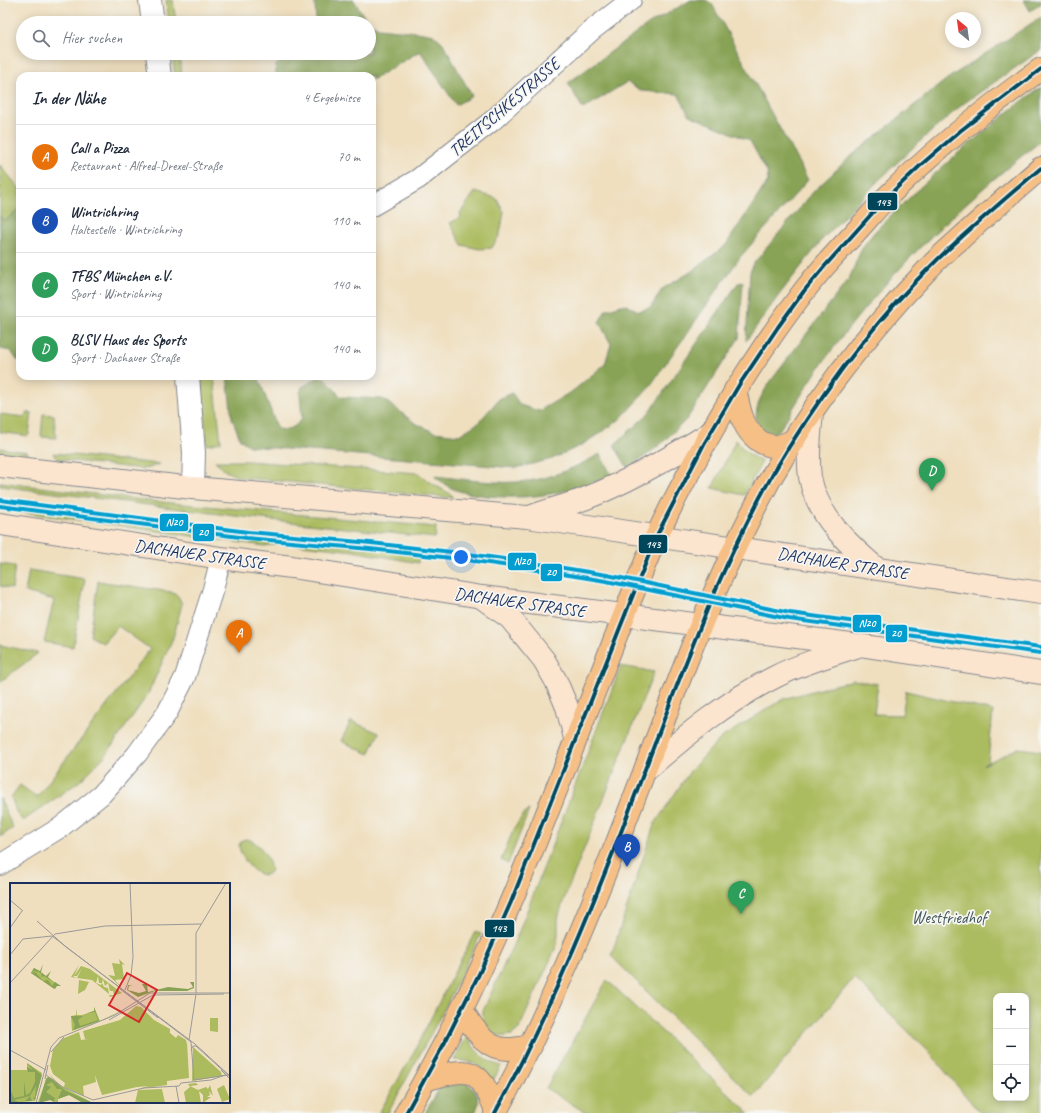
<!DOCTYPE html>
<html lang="de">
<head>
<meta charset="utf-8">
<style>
  :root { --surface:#fff; --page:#f6f6f7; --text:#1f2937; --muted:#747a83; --line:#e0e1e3; --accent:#b5179e }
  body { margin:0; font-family:Caveat,sans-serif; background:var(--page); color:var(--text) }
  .controls { position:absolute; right:12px; bottom:12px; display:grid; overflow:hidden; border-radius:8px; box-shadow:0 2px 10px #0003 }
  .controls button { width:36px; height:36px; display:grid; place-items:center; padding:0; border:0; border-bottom:1px solid var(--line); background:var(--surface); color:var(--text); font:20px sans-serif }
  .compass { position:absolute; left:945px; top:12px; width:36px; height:36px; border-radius:50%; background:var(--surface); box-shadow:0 2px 10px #0003; rotate:331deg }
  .you { position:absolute; left:461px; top:557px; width:14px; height:14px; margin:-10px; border:3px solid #fff; border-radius:50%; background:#1a73e8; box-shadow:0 0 0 6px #1a73e833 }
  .badge { display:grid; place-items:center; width:26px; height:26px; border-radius:50%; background:var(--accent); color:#fff; font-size:13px; font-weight:700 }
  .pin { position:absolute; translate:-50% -33px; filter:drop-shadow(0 1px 2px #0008) }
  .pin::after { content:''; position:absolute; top:21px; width:14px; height:12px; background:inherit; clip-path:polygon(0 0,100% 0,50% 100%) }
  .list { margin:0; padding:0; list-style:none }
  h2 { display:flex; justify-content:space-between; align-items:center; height:52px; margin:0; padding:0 16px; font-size:17px }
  h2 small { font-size:13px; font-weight:400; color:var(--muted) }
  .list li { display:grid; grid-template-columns:26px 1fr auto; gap:12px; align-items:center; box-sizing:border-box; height:64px; padding:0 16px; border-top:1px solid var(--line) }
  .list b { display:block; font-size:15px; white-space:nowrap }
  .list p { margin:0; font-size:13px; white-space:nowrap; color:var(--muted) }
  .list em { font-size:13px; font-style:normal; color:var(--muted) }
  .icon { flex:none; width:22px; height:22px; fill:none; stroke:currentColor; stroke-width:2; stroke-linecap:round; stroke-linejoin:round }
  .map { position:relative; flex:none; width:1041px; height:1113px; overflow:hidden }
  .search { position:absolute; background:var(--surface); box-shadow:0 2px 10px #0003; left:16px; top:16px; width:360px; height:44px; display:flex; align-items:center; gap:10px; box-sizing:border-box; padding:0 14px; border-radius:22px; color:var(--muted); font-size:15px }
  .panel { position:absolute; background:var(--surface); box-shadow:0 2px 10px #0003; left:16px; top:72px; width:360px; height:308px; border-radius:12px }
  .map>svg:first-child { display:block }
  .green { fill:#abbb5e; stroke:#63755e; fill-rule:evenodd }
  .forest { fill:#88a355; stroke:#52695a }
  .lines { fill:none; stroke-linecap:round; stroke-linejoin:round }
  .minor-casing { stroke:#85878e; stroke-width:22 }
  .tertiary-casing { stroke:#85878e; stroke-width:24 }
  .secondary-casing { stroke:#85878e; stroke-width:24 }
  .primary-casing { stroke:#85878e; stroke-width:24 }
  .minor { stroke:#fff; stroke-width:20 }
  .tertiary { stroke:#fff; stroke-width:22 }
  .secondary { stroke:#fbe5cf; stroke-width:22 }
  .primary { stroke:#f5bf86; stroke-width:22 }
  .bus-1-casing { stroke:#f6f6f2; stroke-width:7 }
  .bus-1 { stroke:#00465a; stroke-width:4 }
  .tram-1-casing { stroke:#f6f6f2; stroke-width:7 }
  .tram-2-casing { stroke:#f6f6f2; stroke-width:7 }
  .tram-1 { stroke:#039ecf; stroke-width:4 }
  .tram-2 { stroke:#039ecf; stroke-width:4 }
  .labels { text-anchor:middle; stroke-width:3.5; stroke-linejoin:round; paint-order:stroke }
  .street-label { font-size:17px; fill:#1b2f5e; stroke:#f6f6f2 }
  .park-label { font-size:17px; fill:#46595e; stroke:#f6f6f2 }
  .inset-road { fill:none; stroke:#9a9998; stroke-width:1 }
  .view { fill:#d62828; fill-opacity:0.15; stroke:#d62828; stroke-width:2 }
  .inset-edge { fill:none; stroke:#1b2f5e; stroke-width:2 }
  .line-badge { stroke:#f6f6f2; stroke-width:1.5 }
  .badge-label { font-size:11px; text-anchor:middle; font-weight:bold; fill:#fff }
</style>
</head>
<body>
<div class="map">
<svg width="1041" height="1113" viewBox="0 0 1041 1113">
  <rect width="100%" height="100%" fill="#f6f6f2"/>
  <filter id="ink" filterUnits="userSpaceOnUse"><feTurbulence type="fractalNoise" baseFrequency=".025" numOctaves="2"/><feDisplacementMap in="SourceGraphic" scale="8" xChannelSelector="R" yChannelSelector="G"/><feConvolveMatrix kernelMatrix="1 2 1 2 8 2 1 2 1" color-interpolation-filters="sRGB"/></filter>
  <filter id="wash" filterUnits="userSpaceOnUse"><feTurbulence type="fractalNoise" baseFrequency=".012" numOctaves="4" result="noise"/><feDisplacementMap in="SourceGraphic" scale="16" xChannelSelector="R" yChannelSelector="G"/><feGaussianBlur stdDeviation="0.9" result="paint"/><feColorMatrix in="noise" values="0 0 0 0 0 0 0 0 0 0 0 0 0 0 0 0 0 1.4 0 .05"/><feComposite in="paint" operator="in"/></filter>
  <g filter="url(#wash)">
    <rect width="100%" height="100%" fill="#efdfbf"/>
    <g class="green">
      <polygon points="166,0 173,0 176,23 169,23"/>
      <polygon points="172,53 179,53 182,76 175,76"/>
      <polygon points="0,165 20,189 20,210 0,228"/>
      <polygon points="475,192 496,198 504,212 500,234 492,248 479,249 462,245 450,223 461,217 460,213"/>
      <polygon points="201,376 214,376 221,442 207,445"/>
      <polygon points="26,413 32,413 29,434 28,436 0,432 0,414 25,417"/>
      <polygon points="43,414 54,415 56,438 42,437 41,435"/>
      <path d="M736 440C743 450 751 456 762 462L744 495 712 488Z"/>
      <polygon points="0,448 28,452 27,456 0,452"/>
      <polygon points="53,453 159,464 149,468 142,469 56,459"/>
      <polygon points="215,461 247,461 418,473 428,481 452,495 453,498 238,477 225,471"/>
      <polygon points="0,482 150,501 436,527 435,538 235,516 0,486"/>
      <polygon points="0,504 170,528 420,553 418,563 353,551 284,543 265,546 0,509"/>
      <polygon points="0,564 15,566 12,589 0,586"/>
      <polygon points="29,570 85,579 73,647 44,642 54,600 25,592"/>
      <polygon points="98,581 171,592 178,596 182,604 173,638 148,694 106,755 80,781 23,821 17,814 11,797 20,785 37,797 150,649 118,626 103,643 90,636"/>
      <polygon points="0,645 38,653 0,682"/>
      <path d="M621 666 654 672 563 902 558 919V935L556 947 519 1029C516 1031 514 1034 511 1035 500 1039 485 1033 483 1021 482 1018 483 1014 483 1011L518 934Z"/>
      <path d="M853 680 878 684 874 714 902 715 906 691 993 711 988 762 983 765 1018 748 1041 751V1113H980L928 1051 854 978 753 1097 611 956 654 825 690 771 721 738 783 699ZM996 996H1026V1098H996Z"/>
      <polygon points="351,721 379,733 369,754 341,741"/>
      <polygon points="0,798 13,828 0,837"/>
      <path d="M528 810H529L508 864 501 860C508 844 514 823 528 810Z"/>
      <path d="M247 839C260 842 270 859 271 871 260 885 239 857 239 845L242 840Z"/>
      <polygon points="475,932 481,934 446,1006 388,1113 379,1113 410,1059"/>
      <polygon points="607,980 749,1113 586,1113 546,1088"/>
      <path d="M467 1036C475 1051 484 1061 501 1066L493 1081C482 1065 474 1061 454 1060Z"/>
    </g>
    <g class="forest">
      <polygon points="313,0 354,0 366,20 378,28 417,32 434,35 443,43 472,96 456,105 420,51 372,80 372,76 276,76 276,65 290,53 369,53 369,23 316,23 315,4"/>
      <path d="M691 0H706L712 4 808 180 741 256 648 389 618 421 582 445 552 459 516 468 249 446 240 439 232 418 227 376H258L275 422 278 429C291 431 294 427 302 419L300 394 302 387 318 377 325 378 341 397 383 399 415 423 434 432 459 435 478 423 499 399 512 393 520 405 539 411 574 390 605 364 611 344 599 322 606 310 624 304 639 311 651 307 662 289 689 273 725 246 768 181 767 172 750 141 689 115 678 94 642 91 627 82 583 109 568 83 649 24Z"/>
      <polygon points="1024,0 1041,0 1041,4 1030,11"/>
      <polygon points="1041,17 1041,50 963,104 917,144 878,181 822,240 779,295 746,341 750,272 754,263 814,191 850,157 947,79"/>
      <path d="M1041 87V141C957 206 880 281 819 368 805 388 793 409 780 429 775 433 770 436 764 433 752 426 756 409 760 399 767 384 779 371 788 358 808 332 828 306 848 280 855 268 857 255 865 244 876 228 893 214 907 200 949 159 994 122 1041 87Z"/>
      <polygon points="20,208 20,361 17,360 11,351 0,349 0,216 5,221"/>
      <polygon points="743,282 739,338 687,419 661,444 647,455 627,467 614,445 647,415 660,397 738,283"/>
      <path d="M600 454 612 476C568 493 535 500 487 496 474 494 460 493 449 487 443 484 439 479 434 476 465 479 497 485 528 481 553 478 578 466 600 454Z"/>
      <path d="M467 1082C477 1093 482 1098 475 1113H425L439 1089 445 1083Z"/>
    </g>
  </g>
  <g filter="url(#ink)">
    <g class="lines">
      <g class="minor-casing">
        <g id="minor">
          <polyline points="372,206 418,179 492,121 592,30 631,0"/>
          <polyline points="0,865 61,827 101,795 137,754 167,713 185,677 213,589 221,558"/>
        </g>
      </g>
      <g class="tertiary-casing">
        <g id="tertiary">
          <polyline points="150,0 153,23"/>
          <polyline points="157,53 160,76"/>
          <polyline points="188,376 194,453 193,488"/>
        </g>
      </g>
      <g class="secondary-casing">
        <g id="secondary">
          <path d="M812 412C810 434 807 456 810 477 817 516 848 544 876 568"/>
          <polyline points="0,466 193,488 527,517 1041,593"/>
          <path d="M532 516C549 510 567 505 584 499 628 482 670 458 710 433"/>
          <polyline points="0,524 221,558 292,567 482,597 859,645 1041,673"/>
          <polyline points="484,599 510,618 544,660 556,681 567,707 575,738"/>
          <path d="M645 771C685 736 727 701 775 677 800 664 828 656 855 647"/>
        </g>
      </g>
      <g class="primary-casing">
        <g id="primary">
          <path d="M735 390C740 409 741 427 758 440 764 444 771 447 778 446 783 445 789 442 793 441"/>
          <path d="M462 1010C474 1028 484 1049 508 1049 516 1049 523 1047 531 1046"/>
          <path d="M425 1080C470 1067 477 1065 496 1110"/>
          <path d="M406 1113C513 932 575 729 656 537 697 453 742 373 798 299 814 277 833 256 852 236 863 224 874 211 885 199 933 151 986 108 1041 69"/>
          <path d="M495 1113C520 1068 542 1021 563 973 595 900 624 826 652 751 682 672 712 591 751 515 797 424 858 342 929 268 939 257 950 248 961 238 987 214 1014 191 1041 168"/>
        </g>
      </g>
      <use href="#minor" class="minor"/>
      <use href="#tertiary" class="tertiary"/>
      <use href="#secondary" class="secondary"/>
      <use href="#primary" class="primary"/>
      <g class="bus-1-casing">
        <g id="bus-1">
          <polyline points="406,1113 444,1044 479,974 511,902 656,537 704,444 739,385 778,327 804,291 824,267 885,199 922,164 960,131 1041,69"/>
          <path d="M495 1113C553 1006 599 891 642 777 685 665 725 550 789 447 831 380 880 315 937 260 970 228 1006 198 1041 168"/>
        </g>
      </g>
      <use href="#bus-1" class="bus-1"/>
      <g class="tram-1-casing">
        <polyline id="tram-1" points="0,500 248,532 371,543 461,553 539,564 607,575 790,613 1041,647"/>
      </g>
      <g class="tram-2-casing">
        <polyline id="tram-2" points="0,506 247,538 370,549 460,559 538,570 606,581 789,619 1040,653"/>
      </g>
      <use href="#tram-1" class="tram-1"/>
      <use href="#tram-2" class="tram-2"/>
    </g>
  </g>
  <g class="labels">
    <g class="street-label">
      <text transform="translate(504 107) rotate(-41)" y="6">TREITSCHKESTRASSE</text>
      <text transform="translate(200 554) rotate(8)" y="6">DACHAUER STRASSE</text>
      <text transform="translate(843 563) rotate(9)" y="6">DACHAUER STRASSE</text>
      <text transform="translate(520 602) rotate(8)" y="6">DACHAUER STRASSE</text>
    </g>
    <g class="park-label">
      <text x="949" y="923">Westfriedhof</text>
    </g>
  </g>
  <g transform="translate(10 883)">
    <rect width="220" height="220" fill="#efdfbf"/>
    <path d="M109 76 115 82 112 81 114 96 105 97 111 104 98 92 105 93 102 80 110 81ZM69 82 64 93 71 83 80 86 112 110 100 114 99 112H104L103 108H100L98 100 95 103 93 96 92 100H89L88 93 86 100 91 102 92 100 94 104 98 105 99 111 82 97 67 95 72 85 67 93H63L66 95 61 94ZM24 85 46 100 44 106 21 90ZM69 97 79 99 75 107 68 111ZM126 123 131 124 144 137 160 146V150L166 155 168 152 176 157 177 162V158V159L179 195 157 198V202L128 206 138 203 127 204 92 212 85 192 86 199 73 203 74 213 54 204 55 200 43 191 40 183 43 167 52 156 69 149 71 157 78 156H75L73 148 110 137ZM84 124 90 138 116 125 96 136 62 148 61 133 66 132V125H70H66L67 132H72L84 128ZM200 135H208V149L200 148ZM183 164 211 189 212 193 182 198ZM17 180 32 190 25 218 0 220V187H17ZM38 190 51 203 81 219 73 220 59 212 48 216V220L40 217 28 219 37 194 43 196ZM186 200 188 202 180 203 188 207 196 204 198 206 200 202 203 213 199 208 200 212 197 214H201L193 220V212L189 208 191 220H176L174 209 180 204 178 201ZM214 202 220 216 212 219 207 206ZM152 206 155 220H125L128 207Z" fill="#abbb5e"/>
    <path d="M33 81 31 89 36 93 41 88 38 94 42 98 34 93 31 94 32 91 29 89 23 88 22 90 25 89 33 98 38 97 42 103 45 99 51 103H47L45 106 21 90 24 85 30 88ZM180 99H184V105L177 108H145L128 114 117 107 118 102 123 103H119L118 107 129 110 136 108 132 101H137L138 109 158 104 178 106 183 104ZM84 124 89 138 63 147 65 142 61 133H73L68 137 70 143 88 137 85 129 77 130 84 128ZM17 180 32 192 25 217 23 215 25 214 26 203 20 213 22 218H15L20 213 4 217 8 219 0 220 1 208 4 215 14 213V198L16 212 20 210 25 199V189H18L17 184 23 187ZM39 194 56 208 81 219 73 220 59 212 48 216 52 206H47L42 199 36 202 41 204 36 209 45 215 44 219 40 217 29 220 36 196Z" fill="#88a355"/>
    <path class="inset-road" d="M0 17 13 28M27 38 56 64 185 161 220 193M0 45 12 28M0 72 13 56 42 53 181 159 184 197 218 192M0 100 45 51 95 43 191 41M110 106 148 135M115 107 121 92 123 74 120 0M186 110V50L216 0M99 137 143 112 214 111M179 157 186 111M0 167 36 187M181 167 183 163H186L220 194M41 169 54 154M211 187 220 196M36 192 53 204 83 217 134 205 169 203 171 200 201 197 215 192M35 196 38 182M166 203 169 220M26 220 41 164 49 155 105 132 140 110H220"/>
    <path class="view" d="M117 90 147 107 129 139 99 122Z"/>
    <rect width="220" height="220" class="inset-edge"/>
  </g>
  <g class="line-badge">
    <rect x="867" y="192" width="31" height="19" rx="4" fill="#00465a"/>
    <rect x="159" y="513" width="30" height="19" rx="4" fill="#039ecf"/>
    <rect x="192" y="523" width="23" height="19" rx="4" fill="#039ecf"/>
    <rect x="638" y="534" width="30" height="20" rx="4" fill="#00465a"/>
    <rect x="507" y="552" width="30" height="19" rx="4" fill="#039ecf"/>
    <rect x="540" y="563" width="23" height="19" rx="4" fill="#039ecf"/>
    <rect x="852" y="614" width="30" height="19" rx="4" fill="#039ecf"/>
    <rect x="885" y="624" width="23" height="19" rx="4" fill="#039ecf"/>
    <rect x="484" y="919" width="31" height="19" rx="4" fill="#00465a"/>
  </g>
  <g class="badge-label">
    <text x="883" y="206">143</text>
    <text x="174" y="526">N20</text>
    <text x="203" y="536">20</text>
    <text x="653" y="548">143</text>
    <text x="522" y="565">N20</text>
    <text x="551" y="576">20</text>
    <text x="867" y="627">N20</text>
    <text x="896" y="637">20</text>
    <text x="499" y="932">143</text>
  </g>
</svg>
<div class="controls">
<button>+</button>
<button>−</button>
<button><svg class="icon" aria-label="locate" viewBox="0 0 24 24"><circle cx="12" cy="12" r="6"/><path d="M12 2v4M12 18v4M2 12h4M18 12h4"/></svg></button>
</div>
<svg class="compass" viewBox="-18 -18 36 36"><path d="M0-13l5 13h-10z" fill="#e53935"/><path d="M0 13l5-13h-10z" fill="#747a83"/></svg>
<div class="you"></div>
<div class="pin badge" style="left:239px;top:653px;background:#e8710a">A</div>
<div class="pin badge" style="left:627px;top:867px;background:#1a4fb4">B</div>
<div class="pin badge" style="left:741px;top:914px;background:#2e9e5b">C</div>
<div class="pin badge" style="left:932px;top:491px;background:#2e9e5b">D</div>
<div class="search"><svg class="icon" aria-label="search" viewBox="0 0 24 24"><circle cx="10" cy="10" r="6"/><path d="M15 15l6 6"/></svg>Hier suchen</div>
<section class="panel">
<h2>In der Nähe<small>4 Ergebnisse</small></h2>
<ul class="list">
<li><span class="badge" style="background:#e8710a">A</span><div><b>Call a Pizza</b><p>Restaurant · Alfred-Drexel-Straße</p></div><em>70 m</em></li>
<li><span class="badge" style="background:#1a4fb4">B</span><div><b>Wintrichring</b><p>Haltestelle · Wintrichring</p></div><em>110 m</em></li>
<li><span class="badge" style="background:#2e9e5b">C</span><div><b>TFBS München e.V.</b><p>Sport · Wintrichring</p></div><em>140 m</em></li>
<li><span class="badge" style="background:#2e9e5b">D</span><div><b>BLSV Haus des Sports</b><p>Sport · Dachauer Straße</p></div><em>140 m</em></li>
</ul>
</section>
</div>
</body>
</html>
